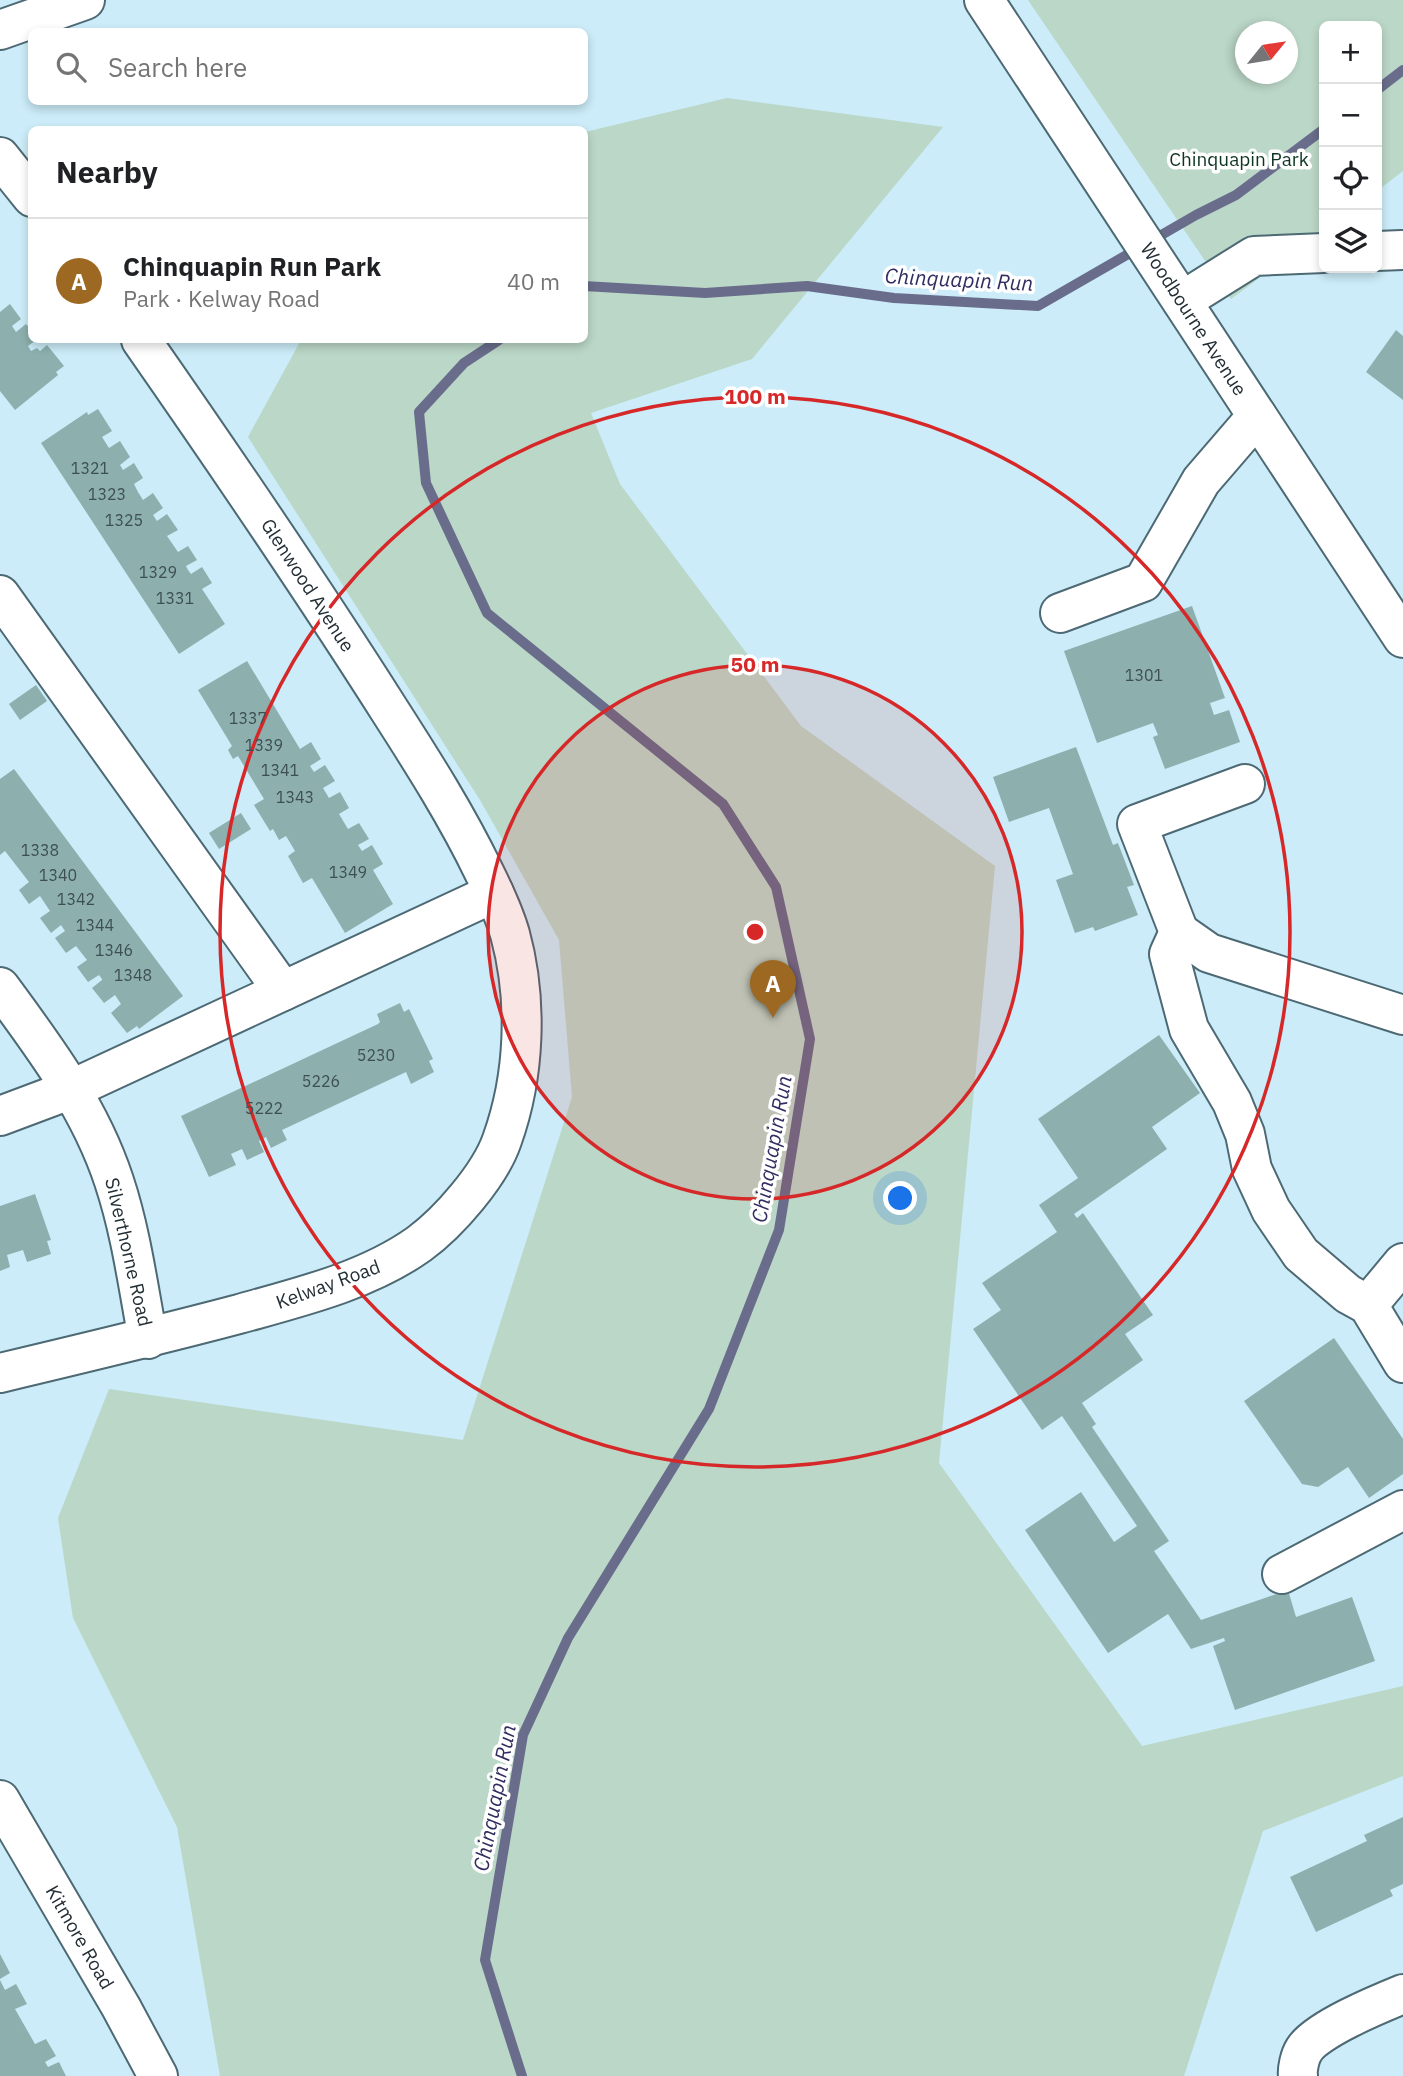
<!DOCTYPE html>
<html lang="en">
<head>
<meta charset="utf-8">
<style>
  :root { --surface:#fff; --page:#f2f2f2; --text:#202124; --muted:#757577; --line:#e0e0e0; --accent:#9d6821 }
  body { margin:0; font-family:"IBM Plex Sans",sans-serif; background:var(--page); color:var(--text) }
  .controls { position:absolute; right:21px; top:21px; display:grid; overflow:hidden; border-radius:10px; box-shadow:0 4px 10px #0003 }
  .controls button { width:63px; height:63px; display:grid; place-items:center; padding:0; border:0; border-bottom:2px solid var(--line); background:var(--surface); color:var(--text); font:35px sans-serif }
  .compass { position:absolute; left:1235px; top:21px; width:63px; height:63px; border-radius:50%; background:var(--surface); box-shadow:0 4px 10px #0003; rotate:60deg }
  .you { position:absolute; left:901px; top:1199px; width:24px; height:24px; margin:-18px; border:5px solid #fff; border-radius:50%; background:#1a73e8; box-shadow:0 0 0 10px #1a73e833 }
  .badge { display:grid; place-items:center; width:46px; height:46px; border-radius:50%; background:var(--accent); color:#fff; font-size:23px; font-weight:700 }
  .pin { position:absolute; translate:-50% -58px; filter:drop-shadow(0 2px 4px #0008) }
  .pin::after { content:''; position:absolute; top:37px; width:24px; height:21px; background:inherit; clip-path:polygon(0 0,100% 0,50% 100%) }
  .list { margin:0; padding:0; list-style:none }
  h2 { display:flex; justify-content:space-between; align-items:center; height:91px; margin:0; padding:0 28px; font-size:30px }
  h2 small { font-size:23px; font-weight:400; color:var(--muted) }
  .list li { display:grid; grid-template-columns:46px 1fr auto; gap:21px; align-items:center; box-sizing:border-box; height:126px; padding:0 28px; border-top:2px solid var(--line) }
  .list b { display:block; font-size:26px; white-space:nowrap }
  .list p { margin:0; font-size:23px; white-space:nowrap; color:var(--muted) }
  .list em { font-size:23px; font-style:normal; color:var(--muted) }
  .icon { flex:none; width:38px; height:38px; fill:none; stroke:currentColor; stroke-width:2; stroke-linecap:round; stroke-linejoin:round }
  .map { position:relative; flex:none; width:1403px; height:2076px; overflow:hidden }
  .search { position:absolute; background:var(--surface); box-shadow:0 4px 10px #0003; left:28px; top:28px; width:560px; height:77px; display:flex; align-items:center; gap:18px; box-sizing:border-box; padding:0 24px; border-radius:10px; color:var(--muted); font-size:26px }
  .panel { position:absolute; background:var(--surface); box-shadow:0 4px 10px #0003; left:28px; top:126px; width:560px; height:217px; border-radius:10px }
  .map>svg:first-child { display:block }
  .green { fill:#bbd7c7; fill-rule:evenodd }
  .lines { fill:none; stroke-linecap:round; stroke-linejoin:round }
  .stream { stroke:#696d8b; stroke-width:10 }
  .building { fill:#8db0ae }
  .minor-casing { stroke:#4d6974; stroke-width:42 }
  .minor { stroke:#fff; stroke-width:38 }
  .ring { fill:none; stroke:#d62828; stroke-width:3.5 }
  .labels { text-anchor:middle; stroke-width:7; stroke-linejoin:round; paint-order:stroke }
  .number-label { font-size:16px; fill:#3e4f52 }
  .park-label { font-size:19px; fill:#0e3524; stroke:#fff }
  .street-label { font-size:19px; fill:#232f34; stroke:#fff }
  .water-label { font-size:21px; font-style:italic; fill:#312d61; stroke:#fff }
  .centre { fill:#d62828; stroke:#fff; stroke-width:3.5 }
  .ring-label { font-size:21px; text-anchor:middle; font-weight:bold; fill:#d62828; stroke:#fff; stroke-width:7; stroke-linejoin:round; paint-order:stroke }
</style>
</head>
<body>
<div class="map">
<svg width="1403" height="2076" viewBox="0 0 1403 2076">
  <rect width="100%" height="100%" fill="#cbecf8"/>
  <g class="green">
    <path d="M1028 0H1403V171L1377 191V26H1324V230L1231 299ZM1246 32H1288V74H1246Z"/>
    <polygon points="727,98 943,127 752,359 591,413 620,484 801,726 995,866 939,1463 1142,1746 1403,1686 1403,1776 1263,1831 1184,2076 220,2076 177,1827 73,1618 58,1518 109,1389 463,1440 572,1097 559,940 480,800 248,437 301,340 584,340 585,132"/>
  </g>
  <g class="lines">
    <g class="stream">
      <polyline points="1377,90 1403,70"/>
      <polyline points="584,286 705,293 807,286 894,298 1038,306 1196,215 1236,195 1324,129"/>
      <polyline points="499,340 464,363 419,412 426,483 487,613 723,804 776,887 810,1039 779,1230 709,1409 568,1638 523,1735 485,1960 522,2076"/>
    </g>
  </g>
  <g class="building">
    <polygon points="10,304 21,319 12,326 16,332 26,324 32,331 32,340 36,340 28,346 31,351 37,348 40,351 47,345 64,366 56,372 58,375 15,410 0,391 0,312"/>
    <polygon points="1396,330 1403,336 1403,400 1366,372"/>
    <polygon points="98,409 112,431 102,437 109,448 120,441 130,457 120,465 123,470 134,463 143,478 134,484 138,492 143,500 153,493 163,508 153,515 157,521 167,514 178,530 167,536 178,552 188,546 197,560 186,566 188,570 191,574 202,567 212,583 202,589 225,624 179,654 41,443 87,412 88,415"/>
    <polygon points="1192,606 1225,698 1210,703 1214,715 1229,710 1240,742 1165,769 1153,737 1158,735 1153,723 1097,743 1064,651"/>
    <polygon points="247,661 300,749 311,742 321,759 310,766 314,772 325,765 335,781 323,788 329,798 340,792 349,808 339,814 348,829 359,823 369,839 358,845 362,851 372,845 383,864 373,870 393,904 345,933 312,878 303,883 288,856 295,851 286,836 279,840 273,829 270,831 254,805 264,799 238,756 233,759 228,750 232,746 198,690"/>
    <polygon points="36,685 47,701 20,720 9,704"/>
    <polygon points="1076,747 1113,845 1118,843 1134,885 1127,887 1138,915 1095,931 1093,927 1075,933 1056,880 1073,874 1049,808 1009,822 993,777"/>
    <polygon points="14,769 183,996 139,1029 137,1026 127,1033 111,1013 121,1004 115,995 104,1003 92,988 102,980 102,979 99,975 88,982 77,967 87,960 76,946 66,953 55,938 65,931 61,925 51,933 40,918 50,911 40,896 29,904 19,890 29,882 5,851 0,855 0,779"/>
    <polygon points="241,813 251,829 219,849 209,833"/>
    <polygon points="400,1003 404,1012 409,1009 433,1059 429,1061 434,1072 411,1084 406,1072 282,1130 287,1140 271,1148 266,1137 259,1141 264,1152 247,1160 242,1149 233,1153 231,1154 236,1165 209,1177 181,1116 378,1024 380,1022 377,1014"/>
    <polygon points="1159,1035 1200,1093 1152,1127 1167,1149 1074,1214 1077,1218 1083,1213 1153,1315 1125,1334 1143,1360 1082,1403 1096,1424 1092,1427 1169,1541 1154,1551 1201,1620 1288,1590 1296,1617 1352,1597 1375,1661 1235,1710 1213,1646 1225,1641 1224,1638 1191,1649 1168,1614 1108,1653 1025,1530 1081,1492 1114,1542 1137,1526 1062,1416 1042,1430 973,1329 1001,1310 982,1283 1057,1232 1039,1205 1078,1178 1038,1119"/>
    <polygon points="35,1194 51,1240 47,1241 51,1254 27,1262 23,1250 7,1255 10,1267 0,1271 0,1206"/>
    <polygon points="1334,1338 1403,1439 1403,1474 1369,1498 1348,1467 1318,1487 1302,1484 1244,1401"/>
    <polygon points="1403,1817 1403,1884 1390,1890 1393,1896 1316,1932 1290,1877 1367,1841 1364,1835"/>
    <polygon points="0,1954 10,1973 0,1979"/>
    <polygon points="0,1980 5,1990 16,1984 27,2004 15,2009 35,2044 46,2039 56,2056 45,2062 48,2067 59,2062 66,2076 0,2076"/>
  </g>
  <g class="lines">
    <g class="minor-casing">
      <g id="minor">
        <polyline points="984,0 1403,638"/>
        <polyline points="0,30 85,0"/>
        <polyline points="0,157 32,197"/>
        <polyline points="1377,251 1402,250"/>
        <polyline points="1182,301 1254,256 1324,253"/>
        <polyline points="0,595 283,991"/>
        <polyline points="1060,613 1143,582 1201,481 1257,416"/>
        <polyline points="1179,932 1137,824 1245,784"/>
        <path d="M0 987C45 1048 90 1108 114 1181 131 1232 138 1286 148 1339"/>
        <polyline points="1403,1015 1209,953 1179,932 1169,954 1189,1029 1232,1102 1245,1134 1252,1169 1271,1210 1301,1254 1348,1294 1368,1305 1403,1363"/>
        <polyline points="0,1116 72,1089 494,893"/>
        <polyline points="1368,1305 1403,1263"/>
        <path d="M0 1373C80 1354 160 1335 239 1314 300 1297 367 1281 419 1244 449 1222 490 1175 502 1140 525 1076 528 1000 510 934 504 913 494 892 484 872 457 816 424 764 390 711 310 585 226 462 141 340"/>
        <polyline points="1282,1574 1403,1510"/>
        <polyline points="0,1800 121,2007 158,2076"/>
        <path d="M1298 2076C1297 2069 1300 2056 1304 2050 1315 2030 1381 2003 1403 1994"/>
      </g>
    </g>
    <use href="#minor" class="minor"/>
  </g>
  <circle cx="755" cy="932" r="267" fill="#d62828" fill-opacity=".12"/>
  <g class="ring">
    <circle cx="755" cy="932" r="267"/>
    <circle cx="755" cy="932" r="535"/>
  </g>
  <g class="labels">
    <g class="number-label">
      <text x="90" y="474">1321</text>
      <text x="107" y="500">1323</text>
      <text x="124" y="526">1325</text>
      <text x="158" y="578">1329</text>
      <text x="175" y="604">1331</text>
      <text x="1144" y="681">1301</text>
      <text x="248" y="724">1337</text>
      <text x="264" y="751">1339</text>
      <text x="280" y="776">1341</text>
      <text x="295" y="803">1343</text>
      <text x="40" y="856">1338</text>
      <text x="348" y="878">1349</text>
      <text x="58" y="881">1340</text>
      <text x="76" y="905">1342</text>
      <text x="95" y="931">1344</text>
      <text x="114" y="956">1346</text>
      <text x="133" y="981">1348</text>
      <text x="376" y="1061">5230</text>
      <text x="321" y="1087">5226</text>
      <text x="264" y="1114">5222</text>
    </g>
    <g class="park-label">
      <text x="1239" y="166">Chinquapin Park</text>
    </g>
    <g class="street-label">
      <text transform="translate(1194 319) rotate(57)" y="7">Woodbourne Avenue</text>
      <text transform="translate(308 585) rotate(57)" y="7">Glenwood Avenue</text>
      <text transform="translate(129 1252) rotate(77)" y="7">Silverthorne Road</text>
      <text transform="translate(328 1284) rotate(-20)" y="7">Kelway Road</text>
      <text transform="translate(80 1937) rotate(60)" y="7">Kitmore Road</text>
    </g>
    <g class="water-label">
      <text transform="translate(959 280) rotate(3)" y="7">Chinquapin Run</text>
      <text transform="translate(772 1149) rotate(-80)" y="7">Chinquapin Run</text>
      <text transform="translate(495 1798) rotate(-79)" y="7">Chinquapin Run</text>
    </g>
  </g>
  <circle cx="755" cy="932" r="10" class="centre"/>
  <g class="ring-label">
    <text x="755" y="404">100 m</text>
    <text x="755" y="672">50 m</text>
  </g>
</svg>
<div class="controls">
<button>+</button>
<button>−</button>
<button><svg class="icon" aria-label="locate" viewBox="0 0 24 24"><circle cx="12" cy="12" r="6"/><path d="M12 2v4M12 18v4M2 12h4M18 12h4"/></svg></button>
<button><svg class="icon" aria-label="layers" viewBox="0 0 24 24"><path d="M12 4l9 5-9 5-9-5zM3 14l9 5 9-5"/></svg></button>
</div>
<svg class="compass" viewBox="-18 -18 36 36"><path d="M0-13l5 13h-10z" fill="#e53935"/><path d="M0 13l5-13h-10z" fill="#757577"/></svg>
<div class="you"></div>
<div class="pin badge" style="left:773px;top:1018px">A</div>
<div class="search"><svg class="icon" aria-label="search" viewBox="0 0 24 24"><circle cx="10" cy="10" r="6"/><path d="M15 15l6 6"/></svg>Search here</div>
<section class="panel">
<h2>Nearby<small></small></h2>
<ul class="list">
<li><span class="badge">A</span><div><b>Chinquapin Run Park</b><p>Park · Kelway Road</p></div><em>40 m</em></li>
</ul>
</section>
</div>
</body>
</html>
